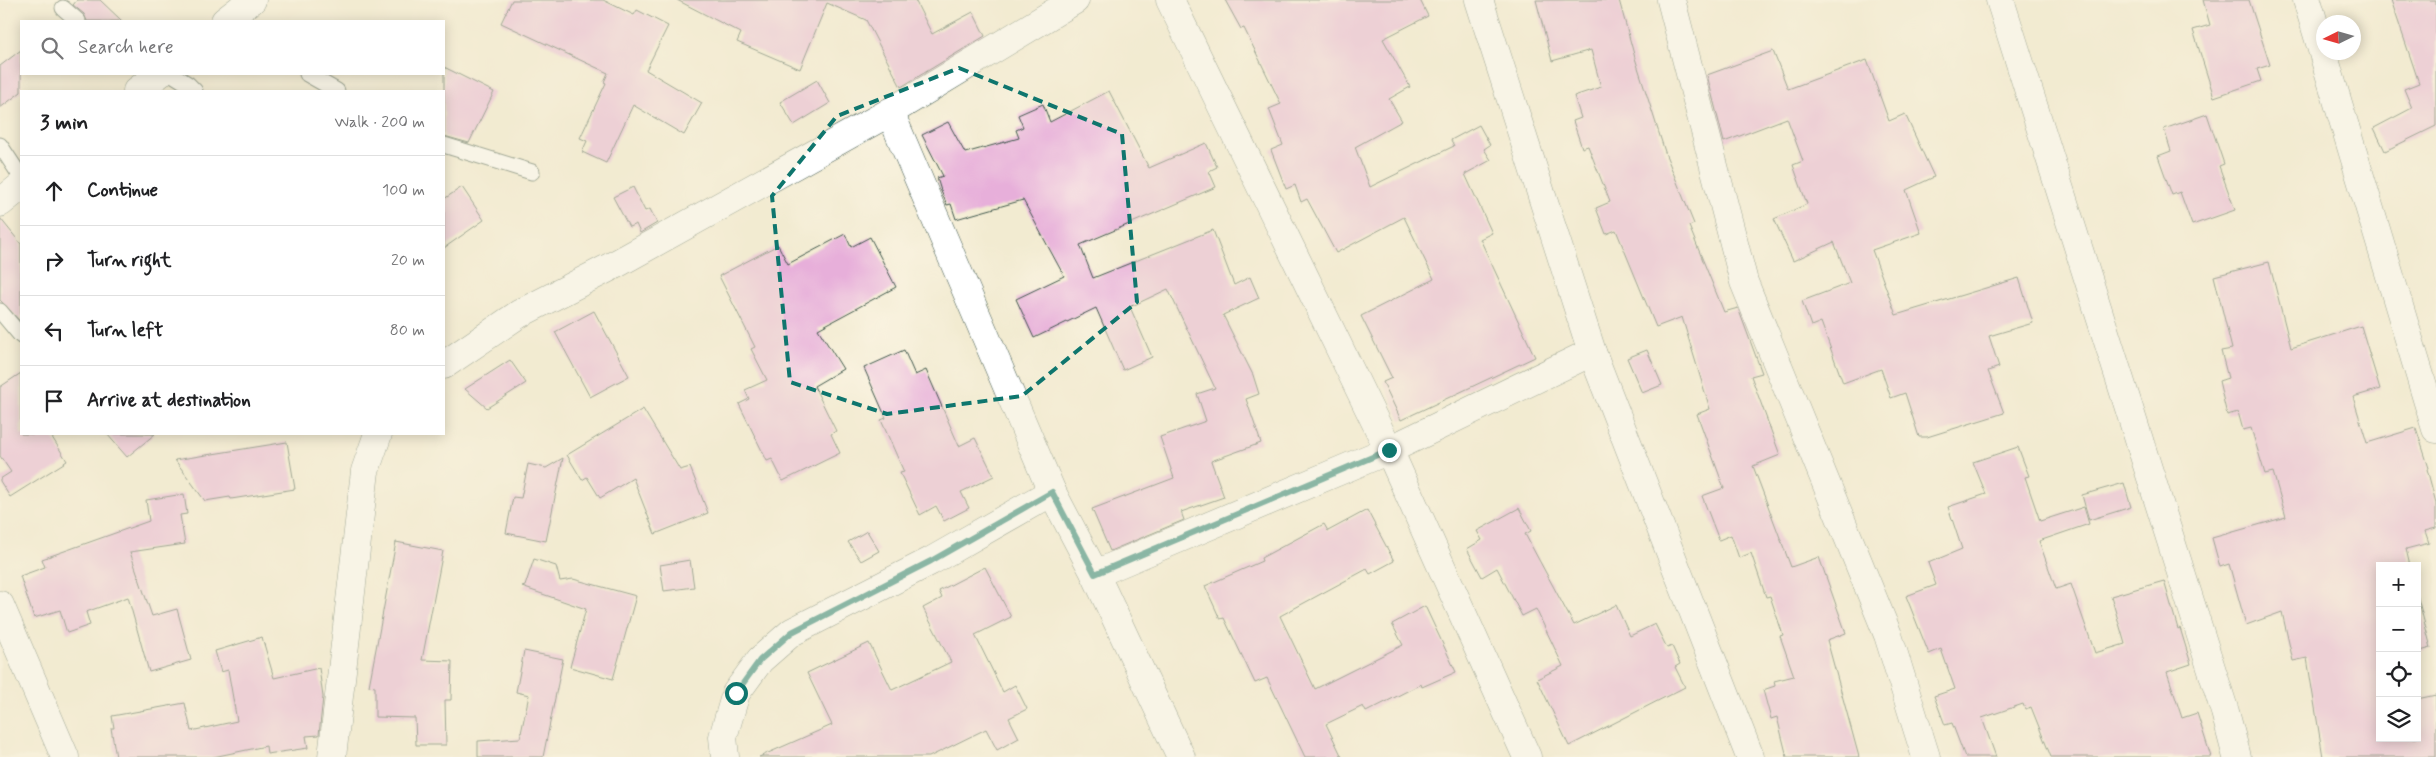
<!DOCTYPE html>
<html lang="en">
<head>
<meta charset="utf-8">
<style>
  :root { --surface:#fff; --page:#f2f2f2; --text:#202124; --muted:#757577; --line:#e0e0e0 }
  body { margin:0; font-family:Mynerve,sans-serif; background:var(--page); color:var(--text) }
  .controls { position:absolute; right:15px; bottom:15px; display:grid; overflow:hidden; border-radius:0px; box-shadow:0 2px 12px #0003 }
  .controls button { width:45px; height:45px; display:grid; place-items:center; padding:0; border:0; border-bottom:1px solid var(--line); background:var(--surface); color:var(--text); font:25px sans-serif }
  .compass { position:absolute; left:2316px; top:15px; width:45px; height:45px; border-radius:50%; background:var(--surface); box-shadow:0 2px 12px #0003; rotate:265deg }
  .stop { position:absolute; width:15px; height:15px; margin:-11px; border:4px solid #0f766e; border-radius:50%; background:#fff }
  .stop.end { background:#0f766e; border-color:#fff; box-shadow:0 1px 5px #0008 }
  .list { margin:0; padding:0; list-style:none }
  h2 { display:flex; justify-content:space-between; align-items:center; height:65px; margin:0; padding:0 20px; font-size:21px }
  h2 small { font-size:16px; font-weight:400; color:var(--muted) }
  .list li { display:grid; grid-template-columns:32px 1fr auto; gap:15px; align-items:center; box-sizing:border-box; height:70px; padding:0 20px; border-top:1px solid var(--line) }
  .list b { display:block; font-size:19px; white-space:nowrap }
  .list em { font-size:16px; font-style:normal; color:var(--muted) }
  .icon { flex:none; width:28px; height:28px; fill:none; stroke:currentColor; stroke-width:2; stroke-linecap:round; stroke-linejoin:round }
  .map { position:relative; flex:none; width:2436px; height:757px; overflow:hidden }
  .search { position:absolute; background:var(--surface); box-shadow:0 2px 12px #0003; left:20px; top:20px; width:425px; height:55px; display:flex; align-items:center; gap:12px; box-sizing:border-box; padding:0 18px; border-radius:0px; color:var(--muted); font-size:19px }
  .panel { position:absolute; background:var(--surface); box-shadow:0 2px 12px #0003; left:20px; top:90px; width:425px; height:345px; border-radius:0px }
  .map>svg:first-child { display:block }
  .building { fill:#e7afda }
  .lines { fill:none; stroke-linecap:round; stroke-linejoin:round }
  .lane-casing { stroke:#3f574c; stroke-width:17 }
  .street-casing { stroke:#3f574c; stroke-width:29 }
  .secondary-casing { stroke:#3f574c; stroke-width:29 }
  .lane { stroke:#fff; stroke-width:15 }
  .street { stroke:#fff; stroke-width:28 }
  .secondary { stroke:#fff; stroke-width:28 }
  .route { stroke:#0f766e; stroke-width:6 }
  .marked { fill:none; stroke:#0f766e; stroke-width:4; stroke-dasharray:10 6; stroke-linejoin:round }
</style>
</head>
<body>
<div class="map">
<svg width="2436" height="757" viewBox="0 0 2436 757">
  <rect width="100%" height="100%" fill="#fcf5e5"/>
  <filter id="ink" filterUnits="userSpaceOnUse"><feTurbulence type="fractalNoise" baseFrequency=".02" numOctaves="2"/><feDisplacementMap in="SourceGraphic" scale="10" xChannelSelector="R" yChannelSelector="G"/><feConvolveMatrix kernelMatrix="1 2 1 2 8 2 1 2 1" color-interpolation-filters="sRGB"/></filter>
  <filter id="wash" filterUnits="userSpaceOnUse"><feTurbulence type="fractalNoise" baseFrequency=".0096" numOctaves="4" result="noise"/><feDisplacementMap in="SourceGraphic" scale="20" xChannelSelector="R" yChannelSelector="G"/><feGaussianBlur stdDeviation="1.12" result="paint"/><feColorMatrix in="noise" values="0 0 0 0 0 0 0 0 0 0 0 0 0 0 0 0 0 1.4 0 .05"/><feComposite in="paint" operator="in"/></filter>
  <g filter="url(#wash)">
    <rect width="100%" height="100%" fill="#f2ebd1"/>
    <g id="blocks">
      <g class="building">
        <polygon points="77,0 100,0 122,21 87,21 84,14 73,5"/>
        <polygon points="512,0 603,0 634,15 637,10 668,26 646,70 702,103 684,135 633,105 606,163 582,152 587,141 580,138 606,83 604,82 608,73 501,23"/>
        <polygon points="677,0 915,0 932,34 973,12 985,36 901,87 866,20 827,3 800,69 737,42 741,33"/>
        <polygon points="1225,0 1420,0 1428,16 1383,39 1410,87 1389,99 1402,121 1355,147 1370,187 1454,146 1451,140 1479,125 1490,145 1484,149 1491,160 1465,174 1492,233 1480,239 1535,357 1401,420 1383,382 1392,378 1361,316 1434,279 1404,217 1336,253 1307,199 1301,202 1295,185 1286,189 1271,150 1283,145 1269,109 1281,104 1244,28 1241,29"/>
        <polygon points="1536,0 1619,0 1635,58 1666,155 1694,224 1689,226 1724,312 1738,308 1762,373 1751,376 1780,455 1753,466 1791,567 1819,557 1846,633 1827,640 1859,757 1787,757 1777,717 1771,719 1763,690 1775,686 1774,681 1794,676 1780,636 1783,635 1770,596 1766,597 1751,553 1739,558 1731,535 1719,540 1702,496 1724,488 1697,414 1710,409 1682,317 1656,327 1616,230 1606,234 1596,208 1610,202 1588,146 1582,148 1573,121 1581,118 1574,96 1601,87 1591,50 1552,61"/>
        <polygon points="2203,0 2249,0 2270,65 2257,69 2261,81 2214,97 2193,30 2210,25"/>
        <polygon points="2391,0 2436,0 2436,126 2385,151 2374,128 2412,108 2404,89 2419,83"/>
        <polygon points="21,50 21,92 0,108 0,66"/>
        <polygon points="1773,51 1788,89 1867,60 1889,121 1905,114 1934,177 1906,190 1921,233 1872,250 1896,315 2019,278 2033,323 1989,336 1999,367 1988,371 2004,413 1927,437 1919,437 1905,393 1891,398 1881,369 1843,383 1821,322 1811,326 1802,301 1850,283 1834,242 1793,261 1774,219 1807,204 1793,165 1803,161 1787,118 1724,142 1707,75"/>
        <polygon points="444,67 494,92 469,143 444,136"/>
        <polygon points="817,80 830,103 794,125 780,102"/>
        <polygon points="1109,91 1149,168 1206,143 1217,167 1209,171 1216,187 1080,245 1093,278 1213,230 1234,285 1250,277 1259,298 1223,315 1253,375 1259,394 1246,399 1261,443 1211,461 1224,497 1181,512 1184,520 1110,551 1092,509 1174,478 1160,437 1206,421 1197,394 1215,388 1168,289 1130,307 1152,357 1123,370 1096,308 1034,338 1016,299 1064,276 1023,200 956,219 951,204 947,205 941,191 937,178 943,176 922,135 948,122 965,153 1019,138 1016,130 1023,127 1018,115 1043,104 1050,122"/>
        <polygon points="2207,114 2224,164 2219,166 2235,210 2192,225 2180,192 2172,195 2158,156 2171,151 2164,129"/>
        <polygon points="462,187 484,220 444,248 444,199"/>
        <polygon points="633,187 645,211 650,209 657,223 640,233 636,224 629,227 613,197"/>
        <polygon points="0,218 21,244 21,322 0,300"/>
        <polygon points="845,234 851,247 870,237 896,287 818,329 843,369 814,386 836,431 831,434 840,453 783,481 772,459 767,461 739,404 749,399 745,390 767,380 751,349 755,347 719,276 778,245 788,264"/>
        <polygon points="2269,262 2291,348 2361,326 2380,389 2353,397 2367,443 2416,428 2429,468 2427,469 2436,503 2436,528 2425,531 2429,543 2406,549 2410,566 2380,566 2380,738 2417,738 2417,699 2436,695 2436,757 2323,757 2307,658 2293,661 2282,612 2246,625 2229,564 2220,567 2212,538 2286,517 2273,472 2265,474 2251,428 2243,430 2238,412 2227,415 2219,381 2228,378 2221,351 2232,349 2214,276"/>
        <polygon points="594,311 629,376 590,397 555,332"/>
        <polygon points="904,350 915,375 926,370 959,446 975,438 994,476 961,492 969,508 944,521 936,506 920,515 900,473 904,472 881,420 886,418 864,368"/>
        <polygon points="1647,350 1662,385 1642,393 1627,358"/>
        <polygon points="510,360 526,383 487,408 465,389"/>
        <polygon points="21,373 21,434 50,434 67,461 10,497 0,481 0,479 11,472 0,456 0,387"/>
        <polygon points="643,409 680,470 690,467 708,513 655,534 633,478 600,498 587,477 582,480 567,455"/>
        <polygon points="107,434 155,434 127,457"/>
        <polygon points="287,442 295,489 231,499 230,497 205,501 175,460"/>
        <polygon points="2018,447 2029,476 2025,477 2040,521 2084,507 2089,524 2039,541 2056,589 2071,584 2095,653 2125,644 2111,596 2164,581 2178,629 2180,628 2191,664 2167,672 2182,718 2197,713 2211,757 2051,757 2031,707 2025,709 2023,704 1982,718 1996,757 1965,757 1952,723 1945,725 1934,696 1955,689 1941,649 1929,654 1906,596 1936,585 1928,563 1962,549 1948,507 1986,494 1973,462"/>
        <polygon points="563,458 546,541 506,533 513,497 521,498 528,464 546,468"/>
        <polygon points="2124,483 2131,507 2089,520 2082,495"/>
        <polygon points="184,494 187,514 180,515 185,544 130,552 152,616 177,609 191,660 149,672 128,597 86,612 90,625 67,633 60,610 34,618 20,576 45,567 42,559 149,521 146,500"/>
        <polygon points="1519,508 1531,531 1525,534 1574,625 1616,605 1630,636 1655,624 1667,648 1672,646 1680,664 1675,667 1685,687 1569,746 1537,679 1563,666 1536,609 1522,616 1497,568 1482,577 1467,549 1482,540 1477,531"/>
        <polygon points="1367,510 1394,561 1370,574 1367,569 1280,616 1315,689 1403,645 1392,624 1425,606 1456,672 1422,687 1421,684 1366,712 1363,706 1326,724 1342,757 1305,757 1267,678 1255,683 1224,618 1220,619 1205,586 1262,561 1261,558 1324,524 1328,531"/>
        <polygon points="867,531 879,551 861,561 848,542"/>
        <polygon points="396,542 443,551 422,660 452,661 451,700 445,700 446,745 416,745 415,718 375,717 375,687 369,686"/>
        <polygon points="534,559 556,566 560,581 573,579 636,596 613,679 570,667 586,609 522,587 525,586"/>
        <polygon points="690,560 694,587 664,591 660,565"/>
        <polygon points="985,567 1011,617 975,635 1003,692 1015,685 1027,709 1009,718 1019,738 997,750 986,729 929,757 759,757 832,725 807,673 869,643 892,690 951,662 923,608 942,598 939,591"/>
        <polygon points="2417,594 2431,648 2417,652"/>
        <polygon points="262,637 274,678 319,668 323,697 319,735 306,736 308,748 267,754 266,746 213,757 116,757 111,728 114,728 112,716 185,703 191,731 237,721 228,670 221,672 215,651"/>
        <polygon points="524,651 563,659 543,757 478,757 478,741 520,738 529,695 516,692"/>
      </g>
    </g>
  </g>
  <g filter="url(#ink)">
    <use href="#blocks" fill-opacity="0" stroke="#3f574c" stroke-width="1"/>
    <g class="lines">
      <g class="lane-casing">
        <g id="lane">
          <polyline points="63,8 78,21"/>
          <polyline points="172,74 188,84 195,91"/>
          <polyline points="307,74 337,91"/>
          <polyline points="0,145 21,177"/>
          <polyline points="444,145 532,172"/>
          <polyline points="0,311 21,336"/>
        </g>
      </g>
      <g class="street-casing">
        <g id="street">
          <polyline points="1170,0 1389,450 1527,757"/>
          <polyline points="1479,0 1592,352 1750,757"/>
          <polyline points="1671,0 1744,282 1888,635 1926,757"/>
          <polyline points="2000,0 2225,712 2237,757"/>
          <polyline points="2307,0 2436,429"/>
          <polyline points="890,112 1052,492 1095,574 1181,757"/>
          <polyline points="444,365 519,314 618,263 890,112 1075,0"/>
          <polyline points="1095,574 1389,450 1592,352"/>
          <polyline points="0,605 65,757"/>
          <polyline points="332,757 365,471 378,434"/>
          <polyline points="725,757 723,737 736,693 760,660 792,632 931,561 1052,492"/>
        </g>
      </g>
      <g class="secondary-casing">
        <g id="secondary">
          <polyline points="225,21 252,0"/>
          <polyline points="137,91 159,74"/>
          <polyline points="0,203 21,186"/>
        </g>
      </g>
      <use href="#lane" class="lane"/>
      <use href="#street" class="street"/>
      <use href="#secondary" class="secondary"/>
    </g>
  </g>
  <g class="lines" filter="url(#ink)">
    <polyline class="route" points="736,693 760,660 792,632 931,561 1052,492 1095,574 1389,450"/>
  </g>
  <path d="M0 0H2436V757H0ZM959 68 1122 134 1137 302 1022 396 887 414 790 382 772 196 837 116Z" fill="#f2ebd1" fill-opacity=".55" fill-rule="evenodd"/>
  <path class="marked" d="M959 68 1122 134 1137 302 1022 396 887 414 790 382 772 196 837 116Z"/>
</svg>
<div class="controls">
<button>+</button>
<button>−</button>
<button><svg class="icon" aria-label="locate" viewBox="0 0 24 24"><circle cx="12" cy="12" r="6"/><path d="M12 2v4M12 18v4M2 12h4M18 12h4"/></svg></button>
<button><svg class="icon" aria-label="layers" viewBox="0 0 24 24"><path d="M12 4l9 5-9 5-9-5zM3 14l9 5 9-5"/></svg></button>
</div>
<svg class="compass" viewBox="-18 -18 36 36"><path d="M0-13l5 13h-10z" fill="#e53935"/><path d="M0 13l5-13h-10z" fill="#757577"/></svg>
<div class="stop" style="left:736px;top:693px"></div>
<div class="stop end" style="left:1389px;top:450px"></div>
<div class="search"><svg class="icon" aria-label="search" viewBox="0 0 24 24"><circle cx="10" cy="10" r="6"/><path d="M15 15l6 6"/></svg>Search here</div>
<section class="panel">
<h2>3 min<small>Walk · 200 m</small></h2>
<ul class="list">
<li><svg class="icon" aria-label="ahead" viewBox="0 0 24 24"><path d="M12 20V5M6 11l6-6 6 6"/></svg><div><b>Continue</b></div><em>100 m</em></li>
<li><svg class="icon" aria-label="right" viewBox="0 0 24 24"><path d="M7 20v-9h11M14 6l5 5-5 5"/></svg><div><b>Turn right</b></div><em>20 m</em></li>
<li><svg class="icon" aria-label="left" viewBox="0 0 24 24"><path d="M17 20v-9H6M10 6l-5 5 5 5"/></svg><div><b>Turn left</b></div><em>80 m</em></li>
<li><svg class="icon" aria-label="arrive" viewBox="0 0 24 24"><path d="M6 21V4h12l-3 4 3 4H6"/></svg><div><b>Arrive at destination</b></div></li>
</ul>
</section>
</div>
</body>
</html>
